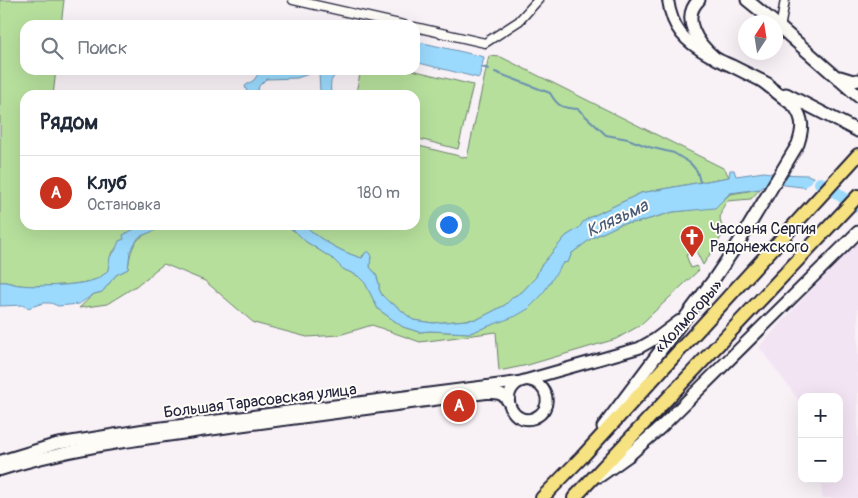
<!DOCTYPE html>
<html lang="ru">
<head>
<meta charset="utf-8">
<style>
  :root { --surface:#fff; --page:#f2f2f3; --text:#1f2937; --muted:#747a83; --line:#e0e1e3; --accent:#c8321e }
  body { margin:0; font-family:Pangolin,sans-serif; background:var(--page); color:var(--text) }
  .controls { position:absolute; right:15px; bottom:15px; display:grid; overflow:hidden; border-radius:10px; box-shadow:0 5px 20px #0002 }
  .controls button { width:45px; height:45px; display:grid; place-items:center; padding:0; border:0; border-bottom:1px solid var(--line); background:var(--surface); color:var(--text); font:25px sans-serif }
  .compass { position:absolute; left:738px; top:15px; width:45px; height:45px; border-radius:50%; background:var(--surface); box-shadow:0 5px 20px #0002; rotate:12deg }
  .you { position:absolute; left:448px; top:224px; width:18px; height:18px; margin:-12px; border:4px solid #fff; border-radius:50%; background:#1a73e8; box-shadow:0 0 0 8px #1a73e833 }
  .badge { display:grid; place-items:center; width:32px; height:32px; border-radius:50%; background:var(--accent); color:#fff; font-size:16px; font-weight:700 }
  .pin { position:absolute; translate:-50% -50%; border:2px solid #fff; box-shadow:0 1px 5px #0006 }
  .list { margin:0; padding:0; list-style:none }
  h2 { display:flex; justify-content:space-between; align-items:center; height:65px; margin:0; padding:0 20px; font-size:21px }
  h2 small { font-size:16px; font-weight:400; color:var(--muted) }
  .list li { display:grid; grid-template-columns:32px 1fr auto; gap:15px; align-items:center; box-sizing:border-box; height:75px; padding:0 20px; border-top:1px solid var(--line) }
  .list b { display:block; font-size:19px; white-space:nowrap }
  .list p { margin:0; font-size:16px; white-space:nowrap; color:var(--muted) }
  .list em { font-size:16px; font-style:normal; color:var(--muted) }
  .icon { flex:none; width:28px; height:28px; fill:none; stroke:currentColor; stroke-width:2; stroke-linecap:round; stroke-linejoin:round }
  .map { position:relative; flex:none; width:858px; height:498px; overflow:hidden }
  .search { position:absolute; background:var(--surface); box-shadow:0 5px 20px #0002; left:20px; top:20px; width:400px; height:55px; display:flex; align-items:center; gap:12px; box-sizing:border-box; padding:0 18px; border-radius:15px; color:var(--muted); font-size:19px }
  .panel { position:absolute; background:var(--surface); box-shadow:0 5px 20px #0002; left:20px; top:90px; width:400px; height:140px; border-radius:15px }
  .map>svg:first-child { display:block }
  .built { fill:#f3e4f4 }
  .green { fill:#b6df9c; stroke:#6c806c }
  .water { fill:#9bdafd; stroke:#6b90af }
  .pier { fill:#f8f1f6 }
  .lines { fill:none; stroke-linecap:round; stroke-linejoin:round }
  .stream { stroke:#6b90af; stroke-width:2 }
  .river { stroke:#9bdafd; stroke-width:12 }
  .minor-casing { stroke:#22223b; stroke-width:11 }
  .tertiary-casing { stroke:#22223b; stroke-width:14 }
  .secondary-casing { stroke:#22223b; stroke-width:15 }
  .trunk-casing { stroke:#22223b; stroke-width:16 }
  .minor { stroke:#fdfcf7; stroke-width:8 }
  .tertiary { stroke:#fdfcf7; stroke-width:10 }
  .secondary { stroke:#fdfcf7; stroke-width:11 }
  .trunk { stroke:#f6e281; stroke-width:12 }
  .labels { text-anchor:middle; stroke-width:4; stroke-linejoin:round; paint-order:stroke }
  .poi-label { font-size:16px; fill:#22223b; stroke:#fdfcf7; text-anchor:start }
  .street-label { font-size:16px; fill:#22223b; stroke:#fdfcf7 }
  .water-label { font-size:18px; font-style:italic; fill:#465975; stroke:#fdfcf7 }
</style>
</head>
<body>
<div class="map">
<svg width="858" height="498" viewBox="0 0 858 498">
  <rect width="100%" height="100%" fill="#f8f1f6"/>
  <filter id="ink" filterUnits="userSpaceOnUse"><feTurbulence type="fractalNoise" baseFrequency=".02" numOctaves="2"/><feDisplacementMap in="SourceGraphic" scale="10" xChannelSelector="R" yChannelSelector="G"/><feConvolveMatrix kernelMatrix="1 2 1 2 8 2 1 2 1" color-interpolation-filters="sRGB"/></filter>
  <g filter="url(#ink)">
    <polygon class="built" points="858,239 858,498 822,498 821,479 839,479 839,397 802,397 802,412 798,399 759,347"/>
    <g class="green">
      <path d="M0 0H64L61 25H25V70H56L53 95H25V225H142L131 232 126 233 124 239 111 254 108 270C106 273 102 276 99 278 83 286 37 287 19 285 12 284 6 281 0 282Z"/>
      <path d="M489 56 501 57 725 169 729 177 641 193 589 218 583 222 580 228 566 236 540 267 536 277 522 292 513 297 505 305 478 319 433 323 413 320 395 305 389 302 382 295 379 289V284L376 274 370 267 371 254 363 255 362 258C345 254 316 238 305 225H415V145L467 158Z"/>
      <polygon points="361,70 412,70 473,85 458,149 415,138 415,95 366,95 356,92"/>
      <path d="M760 189 751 199 727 201C720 211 717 220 725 231L703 265 696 251 686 255 691 268 696 266 699 270 639 326 616 339 528 365 499 371 496 332 420 342 372 325 339 335 307 337 254 323 205 281 164 264 154 271 147 279 142 281 136 286 107 304 79 308 94 294 102 292 116 275 128 269C131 246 134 238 156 229 160 227 164 227 168 225H249L250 227 254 225H285L296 232 305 241 333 259 343 269 358 276 365 282 378 309 403 327 419 332 430 331 470 333 496 323 552 277 563 263 568 262 572 253 592 238 621 224 639 222 673 212 692 210 723 200 730 194Z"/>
    </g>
    <g class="water">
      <polygon points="415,41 484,57 479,78 415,62"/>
      <polygon points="261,70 315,70 309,74 297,78 266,79 259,86 257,94 250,95 247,92 245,86 254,80"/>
      <path d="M316 70H342C330 79 330 80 331 95H317L320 91 319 72Z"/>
      <path d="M730 170H734L736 176 764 172 776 174 808 175 830 185 810 188 768 183 760 189 730 193 715 208 673 212 639 222 621 224 592 238 572 253 568 262 563 263 541 296 528 309 516 316 470 333 430 331 419 332 403 327 378 309 365 283 358 276 343 269 333 259 305 241 296 232 285 225H305C316 238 345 254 362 258L366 252H369L371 254 370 267 376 274 379 284V289L382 295 389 302 395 305 413 320 433 323 478 319 505 305 513 297 522 292 536 277 540 267 566 236 579 228 583 222 589 218 641 193 729 177Z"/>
      <path d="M142 225H168L139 237 130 251 128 269 116 275 102 292 94 294 79 304 58 306 51 303H43L28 308 22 305 0 306V282C6 281 12 284 19 285 37 287 83 286 99 278 102 276 106 273 108 270L110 257 115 251 119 241 124 239 123 235Z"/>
    </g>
    <polygon class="pier" points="816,176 832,183 822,195 810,190 803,190"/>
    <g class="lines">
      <g class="stream">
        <polyline points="481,67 489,69"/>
        <path d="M495 72 550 93C558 107 562 108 578 109L606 135 628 139 649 147 674 153 690 163 697 171 700 182"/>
      </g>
      <path class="river" d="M820 183C834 188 844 201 858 206"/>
      <g class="minor-casing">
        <g id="minor">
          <polyline points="293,0 404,25"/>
          <polyline points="415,27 485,43 519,21 538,0"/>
          <polyline points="780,29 785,0"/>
        </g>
      </g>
      <g class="tertiary-casing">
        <g id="tertiary">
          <path d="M668 0C672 29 685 42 710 56"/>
          <path d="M519 382C498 395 513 426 534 418 555 409 548 382 527 380"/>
          <polyline points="0,461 56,444 142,430 519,382 639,348 655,339 679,321"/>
          <path d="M0 470C68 448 137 440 208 430 300 417 393 406 486 393 495 393 503 392 508 402"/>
        </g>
      </g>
      <g class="secondary-casing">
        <g id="secondary">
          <path d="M699 0C680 18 698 44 714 57 719 61 726 63 732 66 744 72 756 78 768 84"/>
          <polyline points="747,0 774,22"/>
          <polyline points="776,24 858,96"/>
          <polyline points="840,77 853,81 858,80"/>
          <polyline points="786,94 858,131"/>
          <path d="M603 427 714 279 741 239 798 144C803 129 804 119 794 106L762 81"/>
          <polyline points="600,476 628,456 661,427 858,232"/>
        </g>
      </g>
      <g class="trunk-casing">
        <g id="trunk">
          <polyline points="542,498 582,457 858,155"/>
          <polyline points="574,498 858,196"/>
        </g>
      </g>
      <use href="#minor" class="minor"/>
      <use href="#tertiary" class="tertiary"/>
      <use href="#secondary" class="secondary"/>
      <use href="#trunk" class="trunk"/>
    </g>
  </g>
  <defs>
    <g id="church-pin" transform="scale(1.25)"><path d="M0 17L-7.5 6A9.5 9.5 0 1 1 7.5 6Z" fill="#c8321e" stroke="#fdfcf7"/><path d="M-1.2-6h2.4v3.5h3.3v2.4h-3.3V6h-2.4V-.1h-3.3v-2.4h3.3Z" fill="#fff"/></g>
  </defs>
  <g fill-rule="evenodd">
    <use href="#church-pin" x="692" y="237"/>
  </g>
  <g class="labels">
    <g class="poi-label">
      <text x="710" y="234">Часовня Сергия<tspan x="710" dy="18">Радонежского</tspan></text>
    </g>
    <g class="street-label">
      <text transform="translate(688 316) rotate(-48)" y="6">«Холмогоры»</text>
      <text transform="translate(260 400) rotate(-7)" y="6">Большая Тарасовская улица</text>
    </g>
    <g class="water-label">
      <text transform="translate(617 218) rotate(-25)" y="6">Клязьма</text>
    </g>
  </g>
</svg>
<div class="controls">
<button>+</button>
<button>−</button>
</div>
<svg class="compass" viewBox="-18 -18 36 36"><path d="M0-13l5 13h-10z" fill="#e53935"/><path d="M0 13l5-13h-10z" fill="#747a83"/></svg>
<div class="you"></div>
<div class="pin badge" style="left:459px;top:406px">A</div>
<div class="search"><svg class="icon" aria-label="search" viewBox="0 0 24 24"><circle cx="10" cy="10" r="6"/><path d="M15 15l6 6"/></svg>Поиск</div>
<section class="panel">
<h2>Рядом<small></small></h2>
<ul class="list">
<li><span class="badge">A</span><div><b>Клуб</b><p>Остановка</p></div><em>180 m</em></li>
</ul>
</section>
</div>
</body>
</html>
